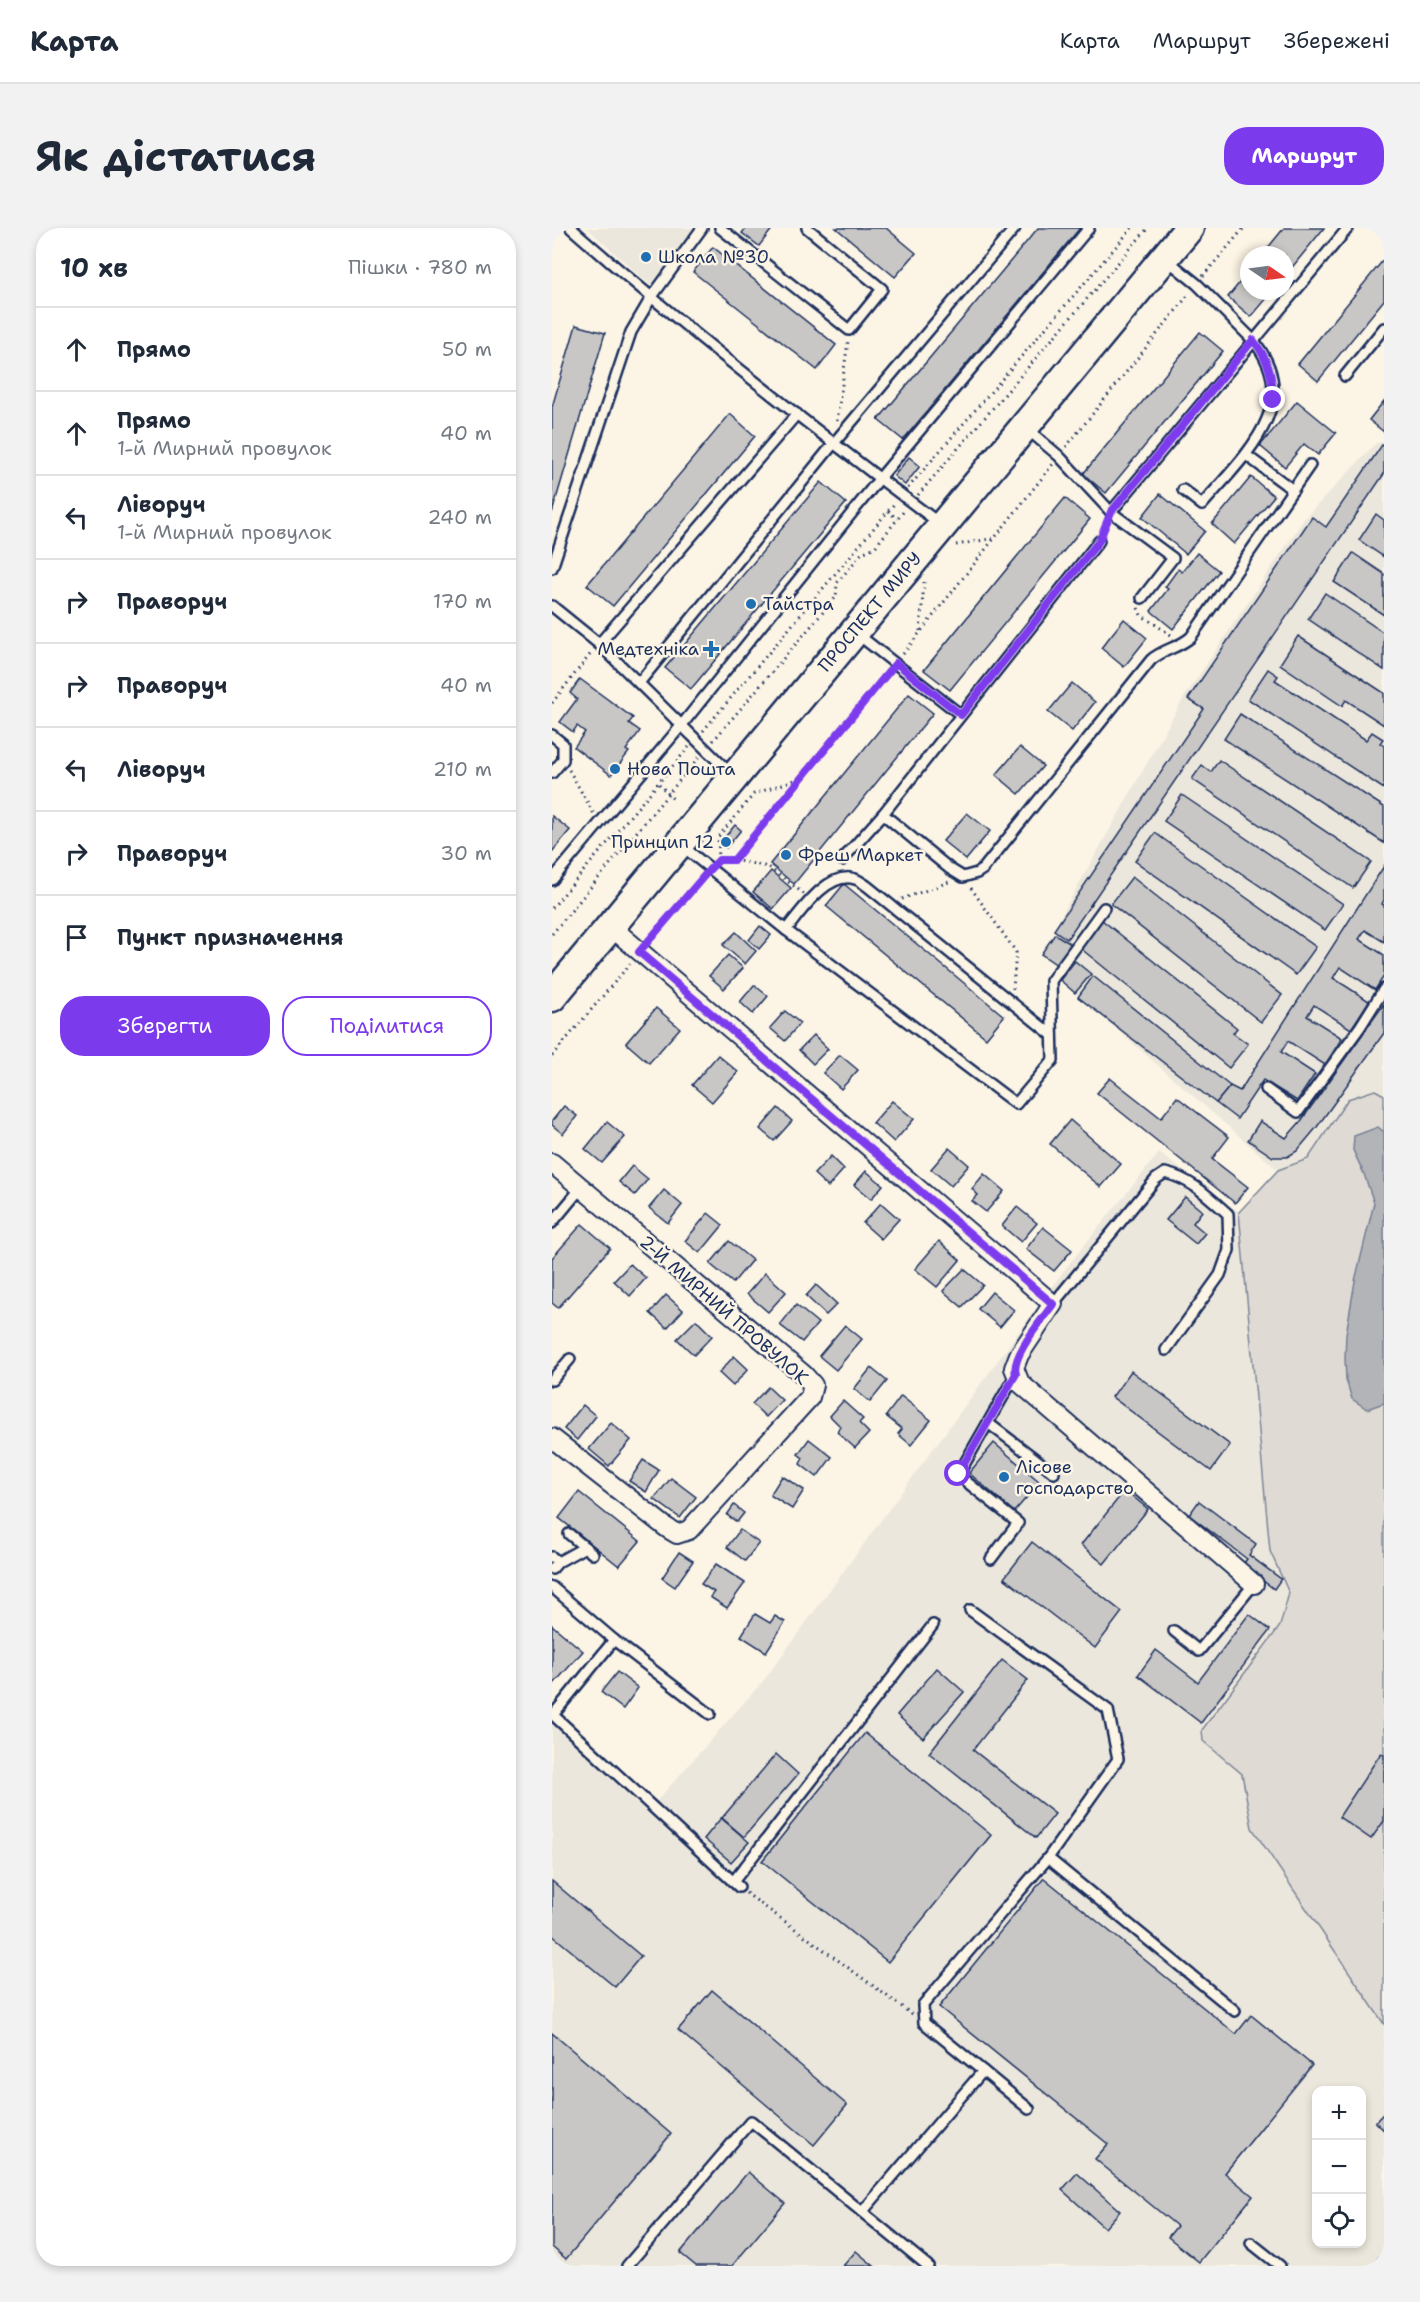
<!DOCTYPE html>
<html lang="uk">
<head>
<meta charset="utf-8">
<style>
  :root { --surface:#fff; --page:#f2f2f3; --text:#1f2937; --muted:#747a83; --line:#e0e1e3; --accent:#7c3aed }
  body { margin:0; font-family:"Shantell Sans",sans-serif; background:var(--page); color:var(--text) }
  .controls { position:absolute; right:18px; bottom:18px; display:grid; overflow:hidden; border-radius:12px; box-shadow:0 3px 9px #0003 }
  .controls button { width:54px; height:54px; display:grid; place-items:center; padding:0; border:0; border-bottom:2px solid var(--line); background:var(--surface); color:var(--text); font:30px sans-serif }
  .compass { position:absolute; left:688px; top:18px; width:54px; height:54px; border-radius:50%; background:var(--surface); box-shadow:0 3px 9px #0003; rotate:103deg }
  .stop { position:absolute; width:18px; height:18px; margin:-14px; border:4px solid #7c3aed; border-radius:50%; background:#fff }
  .stop.end { background:#7c3aed; border-color:#fff; box-shadow:0 2px 6px #0008 }
  .list { margin:0; padding:0; list-style:none }
  h2 { display:flex; justify-content:space-between; align-items:center; height:78px; margin:0; padding:0 24px; font-size:26px }
  h2 small { font-size:20px; font-weight:400; color:var(--muted) }
  .list li { display:grid; grid-template-columns:39px 1fr auto; gap:18px; align-items:center; box-sizing:border-box; height:84px; padding:0 24px; border-top:2px solid var(--line) }
  .list b { display:block; font-size:22px; white-space:nowrap }
  .list p { margin:0; font-size:20px; white-space:nowrap; color:var(--muted) }
  .list em { font-size:20px; font-style:normal; color:var(--muted) }
  .actions { display:flex; gap:12px; padding:18px 24px }
  .actions a { flex:1; padding:14px 0; border:2px solid var(--accent); border-radius:24px; text-align:center; font-size:21px; color:var(--accent) }
  .actions .main { background:var(--accent); color:#fff }
  .icon { flex:none; width:33px; height:33px; fill:none; stroke:currentColor; stroke-width:2; stroke-linecap:round; stroke-linejoin:round }
  .map { position:relative; flex:none; width:832px; height:2038px; overflow:hidden; border-radius:24px }
  header { display:flex; align-items:center; gap:36px; box-sizing:border-box; height:84px; padding:0 30px; background:var(--surface); border-bottom:2px solid var(--line) }
  header strong { font-size:28px }
  nav { display:flex; gap:33px; margin-inline-start:auto; font-size:21px }
  .intro { display:flex; align-items:center; justify-content:space-between; box-sizing:border-box; height:144px; padding:0 36px }
  h1 { margin:0; font-size:42px }
  .button { padding:15px 27px; border-radius:24px; background:var(--accent); color:#fff; font-size:21px; font-weight:700 }
  main { display:flex; gap:36px; padding:0 36px }
  aside { flex:1; background:var(--surface); border-radius:24px; box-shadow:0 3px 9px #0003 }
  .map>svg:first-child { display:block }
  .built { fill:#ece7dc; fill-rule:evenodd }
  .green { fill:#dfdbd4; stroke:#7d8599; stroke-width:1.5 }
  .water { fill:#b2b4b8; stroke:#767f94; stroke-width:1.5 }
  .building { fill:#c8c7c6; stroke:#1b2f5e; stroke-width:1.5 }
  .lines { fill:none; stroke-linecap:round; stroke-linejoin:round }
  .lane-casing { stroke:#1b2f5e; stroke-width:14 }
  .street-casing { stroke:#1b2f5e; stroke-width:22 }
  .primary-casing { stroke:#1b2f5e; stroke-width:33 }
  .path { stroke:#1b2f5e; stroke-width:3; stroke-dasharray:1.5 4.5; stroke-linecap:butt }
  .lane { stroke:#fcf5e5; stroke-width:9 }
  .street { stroke:#fcf5e5; stroke-width:18 }
  .primary { stroke:#fcf5e5; stroke-width:28 }
  .route { stroke:#7c3aed; stroke-width:8 }
  .poi-dot { fill:#1f6fb2; stroke:#fcf5e5; stroke-width:2 }
  .labels { text-anchor:middle; stroke-width:5; stroke-linejoin:round; paint-order:stroke }
  .poi-label { font-size:18px; fill:#1b2f5e; stroke:#fcf5e5; text-anchor:start }
  .street-label { font-size:18px; fill:#1b2f5e; stroke:#fcf5e5 }
</style>
</head>
<body>
<header>
<strong>Карта</strong>
<nav><a>Карта</a><a>Маршрут</a><a>Збережені</a></nav>
</header>
<div class="intro"><h1>Як дістатися</h1><a class="button">Маршрут</a></div>
<main>
<aside>
<h2>10 хв<small>Пішки · 780 m</small></h2>
<ul class="list">
<li><svg class="icon" aria-label="ahead" viewBox="0 0 24 24"><path d="M12 20V5M6 11l6-6 6 6"/></svg><div><b>Прямо</b></div><em>50 m</em></li>
<li><svg class="icon" aria-label="ahead" viewBox="0 0 24 24"><path d="M12 20V5M6 11l6-6 6 6"/></svg><div><b>Прямо</b><p>1-й Мирний провулок</p></div><em>40 m</em></li>
<li><svg class="icon" aria-label="left" viewBox="0 0 24 24"><path d="M17 20v-9H6M10 6l-5 5 5 5"/></svg><div><b>Ліворуч</b><p>1-й Мирний провулок</p></div><em>240 m</em></li>
<li><svg class="icon" aria-label="right" viewBox="0 0 24 24"><path d="M7 20v-9h11M14 6l5 5-5 5"/></svg><div><b>Праворуч</b></div><em>170 m</em></li>
<li><svg class="icon" aria-label="right" viewBox="0 0 24 24"><path d="M7 20v-9h11M14 6l5 5-5 5"/></svg><div><b>Праворуч</b></div><em>40 m</em></li>
<li><svg class="icon" aria-label="left" viewBox="0 0 24 24"><path d="M17 20v-9H6M10 6l-5 5 5 5"/></svg><div><b>Ліворуч</b></div><em>210 m</em></li>
<li><svg class="icon" aria-label="right" viewBox="0 0 24 24"><path d="M7 20v-9h11M14 6l5 5-5 5"/></svg><div><b>Праворуч</b></div><em>30 m</em></li>
<li><svg class="icon" aria-label="arrive" viewBox="0 0 24 24"><path d="M6 21V4h12l-3 4 3 4H6"/></svg><div><b>Пункт призначення</b></div></li>
</ul>
<div class="actions"><a class="main">Зберегти</a><a>Поділитися</a></div>
</aside>
<div class="map">
<svg width="832" height="2038" viewBox="0 0 832 2038">
  <rect width="100%" height="100%" fill="#fcf5e5"/>
  <filter id="ink" filterUnits="userSpaceOnUse"><feTurbulence type="fractalNoise" baseFrequency=".0167" numOctaves="2"/><feDisplacementMap in="SourceGraphic" scale="12" xChannelSelector="R" yChannelSelector="G"/><feConvolveMatrix kernelMatrix="1 2 1 2 8 2 1 2 1" color-interpolation-filters="sRGB"/></filter>
  <g filter="url(#ink)">
    <g class="built">
      <polygon points="35,0 141,0 99,58"/>
      <polygon points="832,214 832,867 823,862 796,871 756,931 726,942 508,752 521,723 504,697 631,471 752,291 824,215"/>
      <path d="M607 925 687 984 718 1323 737 1365 728 1398 651 1502V1513L690 1546 700 1601 832 1796V2038H0V1496L95 1584 212 1452 513 1041ZM764 1862H810V2016H764Z"/>
    </g>
    <polygon class="green" points="823,862 832,867 832,1796 700,1600 690,1546 651,1513 650,1502 728,1398 737,1365 718,1323 687,984 726,942 756,931 796,871"/>
    <polygon class="water" points="826,899 832,904 832,1175 815,1181 800,1171 794,1152 793,1130 794,1106 803,1053 822,975 812,946 801,922 802,908"/>
    <g class="building">
      <polygon points="194,0 221,0 207,18 190,5"/>
      <polygon points="284,0 334,0 364,25 343,49"/>
      <polygon points="486,0 528,0 351,212 326,192"/>
      <polygon points="732,0 772,0 733,48 733,27 710,27"/>
      <polygon points="161,19 284,117 265,142 141,44"/>
      <polygon points="832,31 832,72 766,153 746,136"/>
      <polygon points="697,43 697,63 721,63 699,89 676,69"/>
      <polygon points="24,97 53,105 0,285 0,179"/>
      <polygon points="648,104 671,123 554,265 531,246"/>
      <polygon points="745,173 784,205 766,227 752,216 733,239 708,218"/>
      <polygon points="832,173 832,204 817,192"/>
      <polygon points="178,186 203,208 61,378 35,357"/>
      <polygon points="830,217 832,218 832,246 515,711 502,702 652,481 636,471 760,289 774,299"/>
      <polygon points="357,229 368,238 353,257 342,248"/>
      <polygon points="699,249 722,268 682,316 660,296"/>
      <polygon points="269,254 294,275 139,461 113,440"/>
      <polygon points="608,266 653,303 634,326 590,289"/>
      <polygon points="513,270 538,291 398,462 372,442"/>
      <polygon points="824,286 832,292 832,329 807,312"/>
      <polygon points="645,325 667,343 621,401 599,383 616,361 613,359 626,341 630,344"/>
      <polygon points="801,325 832,346 832,387 782,354"/>
      <polygon points="773,365 832,405 832,442 756,391"/>
      <polygon points="572,391 595,410 572,439 549,420"/>
      <polygon points="746,408 832,465 832,497 794,472 790,478 728,436"/>
      <polygon points="716,441 726,448 723,452 814,512 820,504 831,511 828,515 832,518 832,561 696,471"/>
      <polygon points="28,451 81,490 77,495 88,503 74,522 77,524 59,547 22,519 33,504 25,498 21,504 8,494 25,471 18,465"/>
      <polygon points="520,455 543,474 520,503 496,484"/>
      <polygon points="357,466 381,485 242,656 218,636"/>
      <polygon points="688,486 832,579 832,615 672,511"/>
      <polygon points="468,519 491,538 467,566 444,547"/>
      <polygon points="667,532 819,634 801,660 640,551 650,537 659,544"/>
      <polygon points="630,567 791,676 773,702 612,593"/>
      <polygon points="415,585 438,603 414,632 391,613"/>
      <polygon points="0,588 18,602 0,624"/>
      <polygon points="183,597 189,602 174,620 168,615"/>
      <polygon points="603,605 764,719 744,747 583,633"/>
      <polygon points="832,638 832,672 830,676 832,677 832,714 813,702 807,711 832,727 832,748 823,762 788,739 781,750 817,773 799,801 762,777 755,788 790,810 773,837 736,813 729,824 763,846 745,873 711,852 685,891 664,875 678,858 688,863"/>
      <polygon points="219,643 239,660 221,681 201,664"/>
      <polygon points="580,649 730,767 709,794 559,676"/>
      <polygon points="292,656 452,788 434,810 274,678"/>
      <polygon points="550,692 685,800 681,805 696,816 677,840 528,720"/>
      <polygon points="208,698 219,707 207,721 197,712"/>
      <polygon points="184,704 204,723 193,736 171,717"/>
      <polygon points="503,706 519,716 505,737 489,726"/>
      <polygon points="176,727 191,740 172,761 157,748"/>
      <polygon points="523,733 539,746 523,765 508,752"/>
      <polygon points="541,748 678,858 664,875 526,769"/>
      <polygon points="202,757 216,768 201,786 188,774"/>
      <polygon points="832,776 832,805 765,899 745,923 735,929 721,929 696,912 708,893 734,910 749,893"/>
      <polygon points="104,780 128,800 97,835 74,815"/>
      <polygon points="233,783 248,795 233,813 218,800"/>
      <polygon points="262,807 276,821 261,836 247,822"/>
      <polygon points="166,827 186,844 160,874 140,857"/>
      <polygon points="288,827 306,842 289,861 271,845"/>
      <polygon points="558,850 609,890 625,869 677,909 660,931 696,959 683,975 545,865"/>
      <polygon points="340,873 362,891 342,914 321,895"/>
      <polygon points="12,878 25,888 11,906 0,897 0,893"/>
      <polygon points="226,880 240,893 222,913 208,901"/>
      <polygon points="518,892 569,936 549,959 498,916"/>
      <polygon points="55,894 73,909 50,935 33,921"/>
      <polygon points="397,920 417,937 399,958 379,941"/>
      <polygon points="279,928 292,941 276,959 262,946"/>
      <polygon points="80,938 96,951 83,967 67,954"/>
      <polygon points="314,943 331,957 319,971 302,957"/>
      <polygon points="432,946 452,963 434,984 420,973 426,967 420,961"/>
      <polygon points="112,962 130,977 116,995 97,980"/>
      <polygon points="633,969 650,983 641,995 653,1005 644,1016 614,992"/>
      <polygon points="329,975 347,991 329,1011 311,995"/>
      <polygon points="465,979 485,995 469,1014 450,998"/>
      <polygon points="156,985 171,997 148,1025 133,1013"/>
      <polygon points="30,996 58,1020 6,1080 0,1075 0,1030"/>
      <polygon points="491,999 520,1022 502,1043 474,1021"/>
      <polygon points="177,1013 200,1032 181,1055 158,1036"/>
      <polygon points="387,1013 408,1032 385,1059 363,1041"/>
      <polygon points="78,1036 94,1050 78,1068 62,1053"/>
      <polygon points="412,1041 431,1057 410,1079 391,1063"/>
      <polygon points="213,1045 234,1064 216,1084 195,1066"/>
      <polygon points="264,1057 285,1076 274,1087 254,1068"/>
      <polygon points="440,1064 462,1082 448,1099 426,1081"/>
      <polygon points="114,1067 131,1082 115,1100 98,1085"/>
      <polygon points="244,1077 266,1095 250,1114 228,1097"/>
      <polygon points="144,1092 160,1108 142,1127 125,1111"/>
      <polygon points="293,1097 310,1111 284,1142 267,1128"/>
      <polygon points="182,1128 196,1141 181,1158 167,1145"/>
      <polygon points="319,1140 335,1153 318,1174 302,1161"/>
      <polygon points="579,1143 678,1217 659,1243 560,1169"/>
      <polygon points="216,1159 230,1172 214,1189 200,1176"/>
      <polygon points="349,1168 379,1192 359,1217 346,1206 350,1201 334,1188"/>
      <polygon points="291,1173 311,1191 307,1195 317,1205 303,1220 285,1204 289,1199 278,1188"/>
      <polygon points="31,1177 44,1188 25,1212 12,1201"/>
      <polygon points="59,1195 79,1212 57,1238 37,1221"/>
      <polygon points="257,1211 280,1229 265,1249 248,1236 251,1230 246,1226"/>
      <polygon points="442,1215 488,1254 462,1284 417,1245"/>
      <polygon points="91,1232 107,1242 94,1264 77,1253"/>
      <polygon points="230,1248 252,1262 240,1281 218,1267"/>
      <polygon points="119,1250 144,1269 128,1290 102,1271"/>
      <polygon points="573,1262 596,1281 552,1336 529,1317"/>
      <polygon points="27,1264 88,1313 67,1338 7,1290"/>
      <polygon points="647,1273 704,1316 697,1327 729,1351 722,1361 690,1337 695,1331 637,1287"/>
      <polygon points="182,1277 192,1285 185,1294 175,1287"/>
      <polygon points="188,1302 207,1315 193,1333 175,1319"/>
      <polygon points="480,1314 570,1384 543,1420 452,1350"/>
      <polygon points="127,1324 141,1333 123,1359 110,1350"/>
      <polygon points="164,1336 193,1355 175,1380 158,1369 162,1364 149,1356"/>
      <polygon points="203,1386 218,1395 223,1388 233,1394 214,1424 189,1408"/>
      <polygon points="697,1386 718,1402 649,1495 586,1447 604,1422 646,1454"/>
      <polygon points="0,1397 31,1423 1,1457 0,1456"/>
      <polygon points="450,1432 476,1452 421,1522 503,1586 484,1610 377,1525"/>
      <polygon points="385,1440 412,1464 371,1510 345,1487"/>
      <polygon points="65,1444 86,1460 71,1481 49,1464"/>
      <polygon points="313,1505 439,1607 336,1734 210,1633"/>
      <polygon points="829,1525 832,1527 832,1593 819,1611 787,1589"/>
      <polygon points="224,1526 246,1546 192,1609 170,1590"/>
      <polygon points="169,1590 197,1614 179,1634 152,1611"/>
      <polygon points="492,1650 684,1806 699,1787 760,1837 673,1945 701,1968 647,2034 616,2009 625,1998 543,1931 556,1916 387,1779"/>
      <polygon points="0,1653 89,1728 63,1759 0,1707"/>
      <polygon points="160,1762 295,1877 262,1917 126,1802"/>
      <polygon points="0,1805 119,1906 14,2031 0,2019"/>
      <polygon points="832,1885 832,1902 823,1894"/>
      <polygon points="196,1944 233,1975 180,2038 144,2038 128,2025"/>
      <polygon points="525,1945 568,1983 553,2000 510,1962"/>
      <polygon points="304,2023 322,2038 291,2038"/>
    </g>
    <g class="lines">
      <g class="lane-casing">
        <g id="lane">
          <path d="M19 0C137 104 261 201 387 295"/>
          <polyline points="168,0 297,102 330,61 255,0"/>
          <path d="M614 31 645 56 701 112C754 176 690 230 650 277L631 262"/>
          <polyline points="793,148 832,100"/>
          <polyline points="474,200 507,228 559,284 621,330 590,370"/>
          <polyline points="694,227 741,262"/>
          <polyline points="559,284 796,0"/>
          <polyline points="0,340 79,104 99,70 150,0"/>
          <polyline points="0,378 47,416 180,547"/>
          <polyline points="304,405 409,487"/>
          <polyline points="47,416 245,186"/>
          <polyline points="87,455 282,215 463,0"/>
          <polyline points="0,507 11,516 11,532 0,545"/>
          <path d="M331 586 398 641 411 649 425 645 431 641 599 432C611 421 627 420 639 409L758 237"/>
          <polyline points="129,617 234,702 464,876 501,832 499,753 552,680"/>
          <polyline points="290,632 331,586 547,313"/>
          <polyline points="0,652 129,498 328,250 537,0"/>
          <path d="M234 702C248 685 276 642 303 651 307 652 312 656 315 658L500 807"/>
          <polyline points="714,861 746,884 808,799 832,761"/>
          <polyline points="0,995 29,960"/>
          <path d="M501 1076 604 951 613 945C639 951 656 968 676 986L677 1022 668 1047 614 1122"/>
          <polyline points="0,1152 18,1131"/>
          <polyline points="436,1195 502,1245"/>
          <polyline points="17,1306 41,1326"/>
          <polyline points="0,1329 6,1334 0,1341"/>
          <polyline points="439,1331 466,1295 406,1247 464,1146"/>
          <polyline points="6,1334 33,1319"/>
          <polyline points="0,1359 62,1412 158,1486"/>
          <polyline points="418,1382 556,1482 566,1531 496,1630"/>
          <polyline points="622,1403 647,1423 702,1356"/>
          <polyline points="0,1486 187,1659"/>
          <polyline points="1,1487 62,1412"/>
          <polyline points="181,1654 381,1397"/>
          <polyline points="431,1843 477,1881"/>
          <polyline points="311,1983 431,1843 372,1795 371,1777 496,1630 683,1783"/>
          <polyline points="699,2015 728,2038"/>
          <polyline points="75,2038 199,1893 376,2038"/>
          <polyline points="828,2038 832,2033"/>
        </g>
      </g>
      <g class="street-casing">
        <g id="street">
          <polyline points="58,698 501,1076 467,1127 462,1140 468,1155 702,1356"/>
          <polyline points="0,935 252,1147 261,1157 258,1169 137,1302 125,1306 115,1300 0,1210"/>
        </g>
      </g>
      <g class="primary-casing">
        <polyline id="primary" points="0,769 637,0"/>
      </g>
      <g class="path">
        <polyline points="651,48 692,0"/>
        <polyline points="285,193 296,113"/>
        <polyline points="514,219 638,65"/>
        <polyline points="356,260 580,0"/>
        <polyline points="366,267 596,0"/>
        <polyline points="336,283 345,291"/>
        <polyline points="404,317 443,310"/>
        <polyline points="586,380 589,387 619,407"/>
        <polyline points="368,403 372,354"/>
        <polyline points="351,426 501,236"/>
        <polyline points="0,475 40,424"/>
        <polyline points="151,503 342,276"/>
        <polyline points="161,513 284,369 285,355 310,325 323,319 352,283"/>
        <polyline points="17,542 42,586"/>
        <polyline points="107,556 121,571"/>
        <polyline points="167,632 166,609 202,566 251,549"/>
        <polyline points="182,632 217,639 252,666"/>
        <polyline points="167,633 182,632 338,443"/>
        <polyline points="419,660 464,724 461,761"/>
        <polyline points="350,671 397,654"/>
        <polyline points="0,680 137,519"/>
        <polyline points="0,706 147,529"/>
        <polyline points="98,712 152,649"/>
        <polyline points="0,828 78,736"/>
        <polyline points="194,1665 361,1787"/>
      </g>
      <use href="#lane" class="lane"/>
      <use href="#street" class="street"/>
      <use href="#primary" class="primary"/>
    </g>
  </g>
  <g class="lines" filter="url(#ink)">
    <path class="route" d="M406 1246 464 1146C458 1129 491 1091 501 1076L87 724 158 641 167 632H182L344 435 409 487 547 313 559 284 701 112C716 130 721 149 721 172"/>
  </g>
  <g class="poi-dot">
    <circle cx="94" cy="29" r="6"/>
    <circle cx="199" cy="376" r="6"/>
    <path d="M156 412h6v6h6v6h-6v6h-6v-6h-6v-6h6z"/>
    <circle cx="63" cy="541" r="6"/>
    <circle cx="174" cy="614" r="6"/>
    <circle cx="234" cy="627" r="6"/>
    <circle cx="452" cy="1249" r="6"/>
  </g>
  <g class="labels">
    <g class="poi-label">
      <text x="106" y="35">Школа №30</text>
      <text x="211" y="382">Тайстра</text>
      <text x="147" y="427" text-anchor="end">Медтехніка</text>
      <text x="75" y="547">Нова Пошта</text>
      <text x="162" y="620" text-anchor="end">Принцип 12</text>
      <text x="246" y="633">Фреш Маркет</text>
      <text x="464" y="1245">Лісове<tspan x="464" dy="21">господарство</tspan></text>
    </g>
    <g class="street-label">
      <text transform="translate(318 384) rotate(-50)" y="6">ПРОСПЕКТ МИРУ</text>
      <text transform="translate(172 1082) rotate(41)" y="6">2-Й МИРНИЙ ПРОВУЛОК</text>
    </g>
  </g>
</svg>
<div class="controls">
<button>+</button>
<button>−</button>
<button><svg class="icon" aria-label="locate" viewBox="0 0 24 24"><circle cx="12" cy="12" r="6"/><path d="M12 2v4M12 18v4M2 12h4M18 12h4"/></svg></button>
</div>
<svg class="compass" viewBox="-18 -18 36 36"><path d="M0-13l5 13h-10z" fill="#e53935"/><path d="M0 13l5-13h-10z" fill="#747a83"/></svg>
<div class="stop" style="left:406px;top:1246px"></div>
<div class="stop end" style="left:721px;top:172px"></div>
</div>
</main>
</body>
</html>
